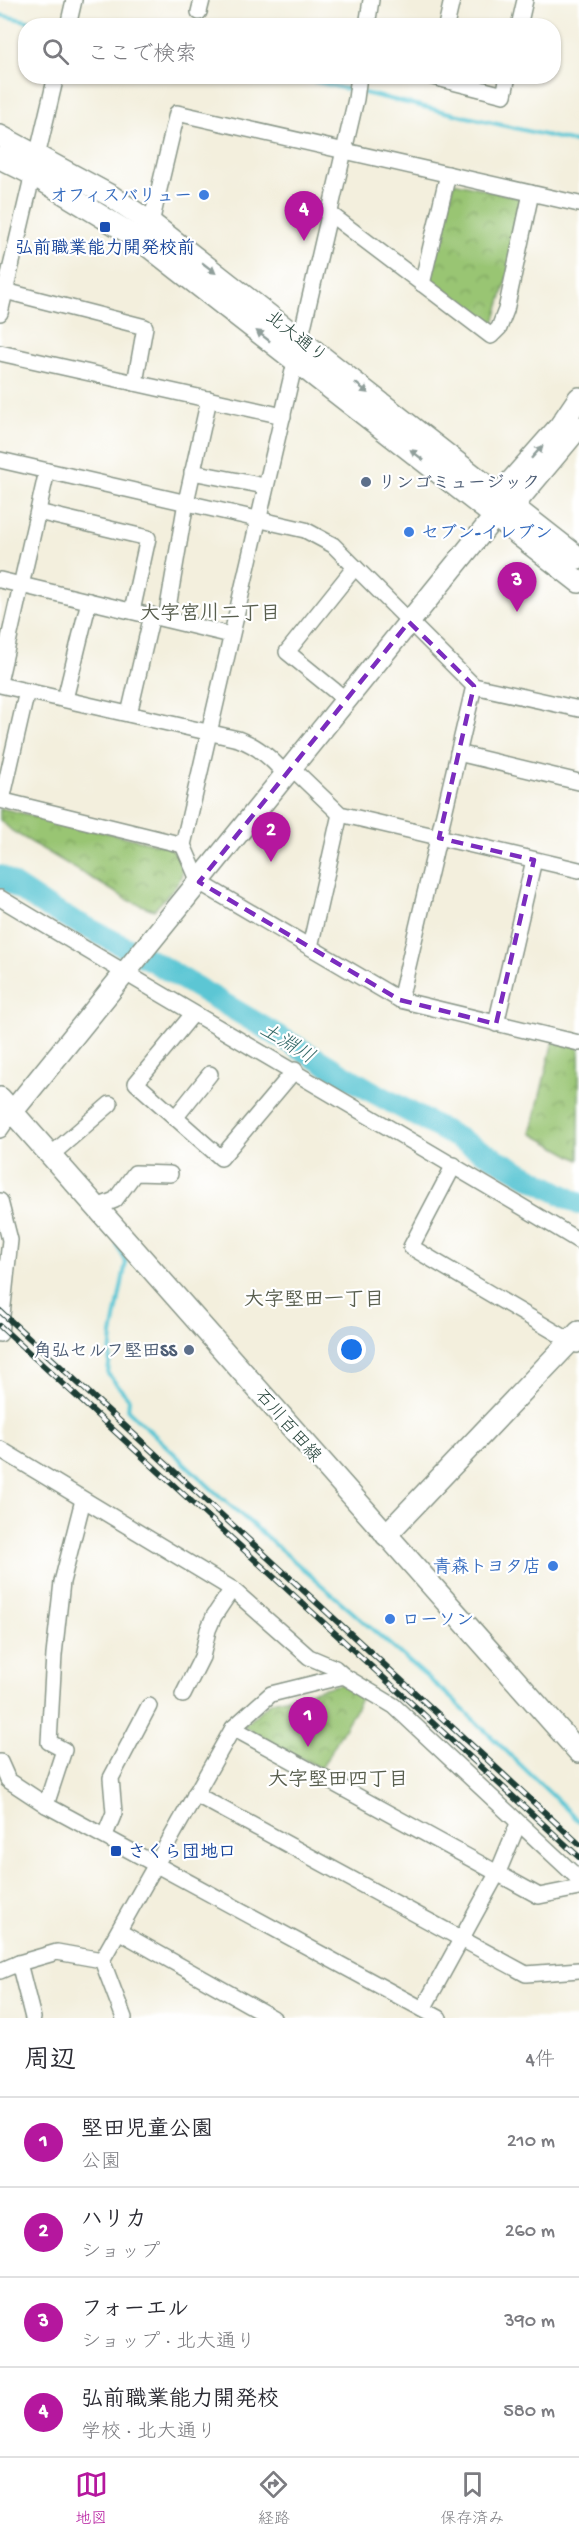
<!DOCTYPE html>
<html lang="ja">
<head>
<meta charset="utf-8">
<style>
  :root { --surface:#fff; --page:#f2f2f3; --text:#2b2b33; --muted:#7c7c81; --line:#e1e1e2; --accent:#b5179e }
  body { margin:0; font-family:"Gochi Hand","Klee One",sans-serif; background:var(--page); color:var(--text) }
  .you { position:absolute; left:352px; top:1350px; width:21px; height:21px; margin:-15px; border:4px solid #fff; border-radius:50%; background:#1a73e8; box-shadow:0 0 0 9px #1a73e833 }
  .badge { display:grid; place-items:center; width:39px; height:39px; border-radius:50%; background:var(--accent); color:#fff; font-size:20px; font-weight:700 }
  .pin { position:absolute; translate:-50% -50px; filter:drop-shadow(0 2px 3px #0008) }
  .pin::after { content:''; position:absolute; top:32px; width:21px; height:18px; background:inherit; clip-path:polygon(0 0,100% 0,50% 100%) }
  .list { margin:0; padding:0; list-style:none }
  h2 { display:flex; justify-content:space-between; align-items:center; height:78px; margin:0; padding:0 24px; font-size:26px }
  h2 small { font-size:20px; font-weight:400; color:var(--muted) }
  .list li { display:grid; grid-template-columns:39px 1fr auto; gap:18px; align-items:center; box-sizing:border-box; height:90px; padding:0 24px; border-top:2px solid var(--line) }
  .list b { display:block; font-size:22px; white-space:nowrap }
  .list p { margin:0; font-size:20px; white-space:nowrap; color:var(--muted) }
  .list em { font-size:20px; font-style:normal; color:var(--muted) }
  .icon { flex:none; width:33px; height:33px; fill:none; stroke:currentColor; stroke-width:2; stroke-linecap:round; stroke-linejoin:round }
  .map { position:relative; flex:none; width:579px; height:2018px; overflow:hidden }
  .search { position:absolute; background:var(--surface); box-shadow:0 2px 4px #0004; left:18px; right:18px; top:18px; height:66px; display:flex; align-items:center; gap:15px; box-sizing:border-box; padding:0 21px; border-radius:24px; color:var(--muted); font-size:22px }
  .sheet { height:438px; background:var(--surface) }
  nav { display:flex; justify-content:space-around; align-items:center; box-sizing:border-box; height:84px; border-top:2px solid var(--line); background:var(--surface); font-size:16px; color:var(--muted) }
  nav a { display:grid; justify-items:center; gap:3px }
  nav .on { color:var(--accent) }
  .map>svg:first-child { display:block }
  .park { fill:url(#park-crowns); stroke:#5c8154; stroke-width:1.5 }
  .lines { fill:none; stroke-linecap:round; stroke-linejoin:round }
  .stream { stroke:#5bc6d4; stroke-width:4 }
  .river { stroke:#5bc6d4; stroke-width:22 }
  .street-casing { stroke:#899688; stroke-width:18 }
  .secondary-casing { stroke:#899688; stroke-width:24 }
  .street { stroke:#fff; stroke-width:15 }
  .secondary { stroke:#fff; stroke-width:21 }
  .rail-casing { stroke:#1f3d34; stroke-width:6 }
  .rail { stroke:#fff; stroke-width:4; stroke-dasharray:11; stroke-linecap:butt }
  .oneway { fill:#8f9e9a }
  .marked { fill:none; stroke:#7b2cbf; stroke-width:4.5; stroke-dasharray:12 8; stroke-linejoin:round }
  .shop-dot { fill:#3f7fe0; stroke:#fff; stroke-width:2 }
  .transit-dot { fill:#1a4fb4; stroke:#fff; stroke-width:2 }
  .service-dot { fill:#5c6f8a; stroke:#fff; stroke-width:2 }
  .labels { text-anchor:middle; stroke-width:4.5; stroke-linejoin:round; paint-order:stroke }
  .shop-label { font-size:18px; font-weight:bold; fill:#366cbe; stroke:#fff; text-anchor:end }
  .transit-label { font-size:18px; font-weight:bold; fill:#164399; stroke:#fff }
  .street-label { font-size:18px; fill:#1f3d34; stroke:#fff }
  .service-label { font-size:18px; font-weight:bold; fill:#4e5e75; stroke:#fff; text-anchor:start }
  .neighbourhood-label { font-size:20px; font-weight:bold; fill:#585e4e; stroke:#fff }
  .water-label { font-size:20px; font-style:italic; fill:#316664; stroke:#fff }
</style>
</head>
<body>
<div class="map">
<svg width="579" height="2018" viewBox="0 0 579 2018">
  <defs>
    <pattern id="park-crowns" width="20" height="18" patternUnits="userSpaceOnUse" patternTransform="scale(1.5)"><rect width="20" height="18" fill="#99c573"/><path d="M2 6a3 3 0 1 1 6 0M12 15a3 3 0 1 1 6 0" fill="none" stroke="#7ca15f"/></pattern>
  </defs>
  <rect width="100%" height="100%" fill="#fff"/>
  <filter id="ink" filterUnits="userSpaceOnUse"><feTurbulence type="fractalNoise" baseFrequency=".0167" numOctaves="2"/><feDisplacementMap in="SourceGraphic" scale="12" xChannelSelector="R" yChannelSelector="G"/><feConvolveMatrix kernelMatrix="1 2 1 2 8 2 1 2 1" color-interpolation-filters="sRGB"/></filter>
  <filter id="wash" filterUnits="userSpaceOnUse"><feTurbulence type="fractalNoise" baseFrequency=".008" numOctaves="4" result="noise"/><feDisplacementMap in="SourceGraphic" scale="24" xChannelSelector="R" yChannelSelector="G"/><feGaussianBlur stdDeviation="1.35" result="paint"/><feColorMatrix in="noise" values="0 0 0 0 0 0 0 0 0 0 0 0 0 0 0 0 0 1.4 0 .05"/><feComposite in="paint" operator="in"/></filter>
  <g filter="url(#wash)">
    <rect width="100%" height="100%" fill="#f3efdd"/>
    <g class="park">
      <polygon points="454,182 520,198 524,205 508,276 493,326 488,328 431,284 429,277"/>
      <path d="M0 808 169 847C199 871 172 889 154 910L128 900 12 831 0 820Z"/>
      <polygon points="553,1041 579,1047 579,1160 531,1133"/>
      <polygon points="341,1684 363,1695 321,1769 243,1726 272,1701"/>
    </g>
    <g class="lines">
      <g class="stream">
        <polyline points="0,15 49,26"/>
        <polyline points="292,76 350,90"/>
        <polyline points="364,93 579,143"/>
        <polyline points="117,1245 126,1262 112,1335 108,1374 129,1399 128,1410 215,1492 452,1699 579,1821"/>
      </g>
      <polyline class="river" points="0,876 47,907 154,962 371,1091 579,1204"/>
    </g>
  </g>
  <g filter="url(#ink)">
    <g class="lines">
      <g class="street-casing">
        <g id="street">
          <polyline points="199,12 202,0"/>
          <polyline points="68,26 74,0"/>
          <polyline points="367,26 371,0"/>
          <polyline points="446,26 452,0"/>
          <polyline points="519,26 525,0"/>
          <polyline points="359,76 356,99 183,845 199,882 400,1000 579,1043"/>
          <polyline points="429,76 504,95 508,76"/>
          <polyline points="329,213 491,336 499,328 506,310 531,193"/>
          <polyline points="151,223 177,113 579,204"/>
          <polyline points="422,284 448,174"/>
          <polyline points="5,291 145,327 135,383"/>
          <polyline points="0,313 56,76"/>
          <polyline points="0,353 283,416"/>
          <polyline points="0,460 305,530 333,545 474,686 579,709"/>
          <polyline points="192,472 265,486"/>
          <polyline points="38,512 148,538 132,611"/>
          <polyline points="0,580 231,635"/>
          <polyline points="166,619 186,502 209,399"/>
          <polyline points="0,678 47,471"/>
          <path d="M0 685 238 739C258 746 272 759 286 775"/>
          <polyline points="65,699 89,601"/>
          <polyline points="346,700 287,652 355,567"/>
          <polyline points="129,714 152,615"/>
          <polyline points="458,753 579,782"/>
          <polyline points="292,768 340,814 579,870"/>
          <polyline points="0,800 183,845"/>
          <polyline points="2,800 27,691"/>
          <path d="M0 898C192 1014 387 1125 579 1241"/>
          <polyline points="310,947 340,814"/>
          <polyline points="400,1000 474,686"/>
          <polyline points="193,1014 136,1083 221,1158 295,1070"/>
          <polyline points="496,1024 534,860"/>
          <polyline points="175,1118 210,1074"/>
          <polyline points="0,1130 13,1111"/>
          <polyline points="51,1155 110,1104"/>
          <polyline points="454,1165 411,1247 577,1345"/>
          <polyline points="0,1201 10,1240 0,1334"/>
          <polyline points="97,1207 115,1200 135,1173 170,1174"/>
          <polyline points="0,1449 232,1589 309,1657 335,1668 344,1676"/>
          <polyline points="183,1695 202,1657 208,1630 214,1616 232,1589"/>
          <polyline points="233,1728 539,1896 579,1888"/>
          <polyline points="0,1762 8,1780 46,1805 439,2018"/>
          <polyline points="195,1794 526,1974 579,1970"/>
          <polyline points="46,1805 64,1750 49,1742 54,1655 62,1582 83,1500"/>
          <polyline points="105,1835 114,1813 111,1778 149,1706"/>
          <polyline points="120,1932 273,2018"/>
          <polyline points="102,1960 233,1728 271,1694 344,1676 394,1706 579,1879"/>
          <polyline points="102,1960 124,2018"/>
          <polyline points="19,1963 33,2018"/>
          <polyline points="0,1971 19,1963 57,1952 102,1960"/>
          <polyline points="423,2009 498,1872 518,1824"/>
        </g>
      </g>
      <g class="secondary-casing">
        <g id="secondary">
          <polyline points="0,136 111,196 151,223 579,558"/>
          <polyline points="0,158 32,174 139,239 579,582"/>
          <polyline points="496,510 498,496 560,426 579,398"/>
          <polyline points="0,1098 579,1752"/>
          <polyline points="13,1111 495,516 512,507 579,427"/>
          <polyline points="386,1535 579,1332"/>
        </g>
      </g>
      <use href="#street" class="street"/>
      <use href="#secondary" class="secondary"/>
      <g class="rail-casing">
        <g id="rail">
          <polyline points="0,1311 579,1844"/>
          <polyline points="0,1326 579,1857"/>
        </g>
      </g>
      <use href="#rail" class="rail"/>
    </g>
    <defs><path id="oneway-solid" d="M-6-.8H1V-3.2L6.5 0L1 3.2V.8H-6Z" transform="scale(1.5)"/></defs>
    <g class="oneway">
      <use href="#oneway-solid" transform="translate(209 268) rotate(38)"/>
      <use href="#oneway-solid" transform="translate(263 336) rotate(-142)"/>
      <use href="#oneway-solid" transform="translate(362 388) rotate(38)"/>
      <use href="#oneway-solid" transform="translate(537 452) rotate(-48)"/>
      <use href="#oneway-solid" transform="translate(417 455) rotate(-142)"/>
    </g>
  </g>
  <path class="marked" d="M409 622 474 686 439 838 534 860 496 1024 400 1000 199 882Z"/>
  <g class="shop-dot">
    <circle cx="204" cy="195" r="6"/>
    <circle cx="409" cy="532" r="6"/>
    <circle cx="553" cy="1566" r="6"/>
    <circle cx="390" cy="1619" r="6"/>
  </g>
  <g class="transit-dot">
    <rect x="99" y="221" width="12" height="12" rx="3"/>
    <rect x="110" y="1845" width="12" height="12" rx="3"/>
  </g>
  <g class="service-dot">
    <circle cx="366" cy="482" r="6"/>
    <circle cx="189" cy="1350" r="6"/>
  </g>
  <g class="labels">
    <g class="shop-label">
      <text x="192" y="201">オフィスバリュー</text>
      <text x="421" y="538" text-anchor="start">セブン-イレブン</text>
      <text x="541" y="1572">青森トヨタ店</text>
      <text x="402" y="1625" text-anchor="start">ローソン</text>
    </g>
    <g class="transit-label">
      <text x="105" y="253">弘前職業能力開発校前</text>
      <text x="128" y="1857" text-anchor="start">さくら団地口</text>
    </g>
    <g class="street-label">
      <text transform="translate(297 336) rotate(38)" y="6">北大通り</text>
      <text transform="translate(289 1425) rotate(49)" y="6">石川百田線</text>
    </g>
    <g class="service-label">
      <text x="378" y="488">リンゴミュージック</text>
      <text x="177" y="1356" text-anchor="end">角弘セルフ堅田SS</text>
    </g>
    <g class="neighbourhood-label">
      <text x="210" y="619">大字宮川二丁目</text>
      <text x="314" y="1305">大字堅田一丁目</text>
      <text x="338" y="1785">大字堅田四丁目</text>
    </g>
    <g class="water-label">
      <text transform="translate(288 1042) rotate(31)" y="7">土淵川</text>
    </g>
  </g>
</svg>
<div class="you"></div>
<div class="pin badge" style="left:308px;top:1747px">1</div>
<div class="pin badge" style="left:271px;top:862px">2</div>
<div class="pin badge" style="left:517px;top:612px">3</div>
<div class="pin badge" style="left:304px;top:241px">4</div>
<div class="search"><svg class="icon" aria-label="search" viewBox="0 0 24 24"><circle cx="10" cy="10" r="6"/><path d="M15 15l6 6"/></svg>ここで検索</div>
</div>
<section class="sheet">
<h2>周辺<small>4件</small></h2>
<ul class="list">
<li><span class="badge">1</span><div><b>堅田児童公園</b><p>公園</p></div><em>210 m</em></li>
<li><span class="badge">2</span><div><b>ハリカ</b><p>ショップ</p></div><em>260 m</em></li>
<li><span class="badge">3</span><div><b>フォーエル</b><p>ショップ · 北大通り</p></div><em>390 m</em></li>
<li><span class="badge">4</span><div><b>弘前職業能力開発校</b><p>学校 · 北大通り</p></div><em>580 m</em></li>
</ul>
</section>
<nav>
<a class="on"><svg class="icon" aria-label="map" viewBox="0 0 24 24"><path d="M3 6l6-2 6 2 6-2v14l-6 2-6-2-6 2zM9 4v14M15 6v14"/></svg>地図</a>
<a><svg class="icon" aria-label="directions" viewBox="0 0 24 24"><path d="M12 3l9 9-9 9-9-9zM9 14v-3h6M13 9l2 2-2 2"/></svg>経路</a>
<a><svg class="icon" aria-label="saved" viewBox="0 0 24 24"><path d="M7 4h10v16l-5-4-5 4z"/></svg>保存済み</a>
</nav>
</body>
</html>
